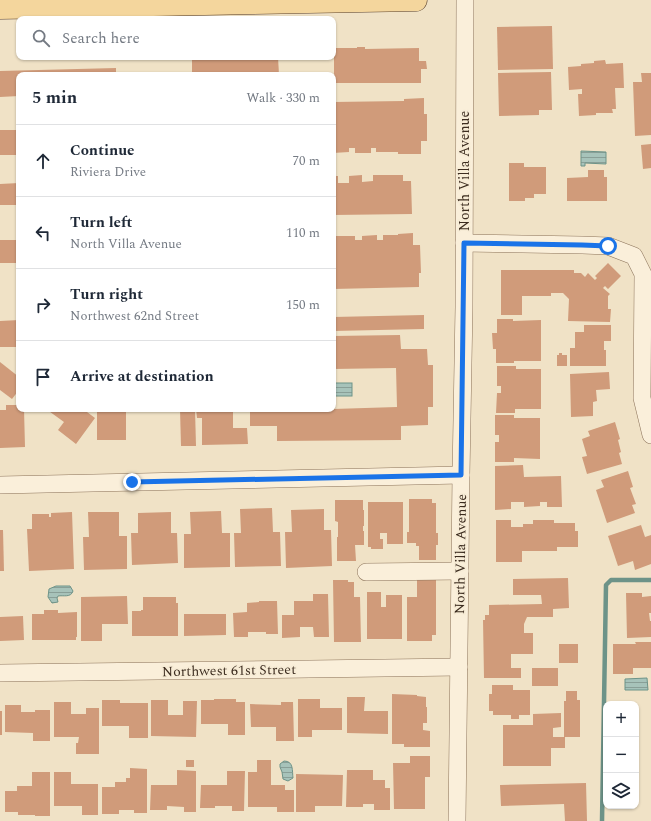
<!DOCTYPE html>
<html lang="en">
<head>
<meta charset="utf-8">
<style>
  :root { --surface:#fff; --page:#f2f2f3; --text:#1f2937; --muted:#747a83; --line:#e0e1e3 }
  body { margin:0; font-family:Spectral,serif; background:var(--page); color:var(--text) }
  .controls { position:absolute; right:12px; bottom:12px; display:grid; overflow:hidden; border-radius:8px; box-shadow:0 1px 3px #0004 }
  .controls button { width:36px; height:36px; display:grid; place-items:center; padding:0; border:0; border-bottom:1px solid var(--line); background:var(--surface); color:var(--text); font:20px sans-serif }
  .stop { position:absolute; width:12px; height:12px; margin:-9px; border:3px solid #1a73e8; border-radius:50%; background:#fff }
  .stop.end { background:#1a73e8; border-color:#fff; box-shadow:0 1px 4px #0008 }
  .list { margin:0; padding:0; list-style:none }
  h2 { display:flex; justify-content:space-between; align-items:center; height:52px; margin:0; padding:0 16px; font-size:17px }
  h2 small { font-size:13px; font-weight:400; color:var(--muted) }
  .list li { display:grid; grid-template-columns:26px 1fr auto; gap:12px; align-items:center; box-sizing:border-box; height:72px; padding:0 16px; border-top:1px solid var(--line) }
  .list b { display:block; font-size:15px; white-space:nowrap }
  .list p { margin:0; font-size:13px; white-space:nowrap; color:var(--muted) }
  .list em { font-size:13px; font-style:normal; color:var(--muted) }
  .icon { flex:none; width:22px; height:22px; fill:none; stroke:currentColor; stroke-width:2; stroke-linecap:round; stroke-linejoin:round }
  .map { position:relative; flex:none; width:651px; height:821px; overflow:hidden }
  .search { position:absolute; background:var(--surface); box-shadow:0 1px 3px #0004; left:16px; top:16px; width:320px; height:44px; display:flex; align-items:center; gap:10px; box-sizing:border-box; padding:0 14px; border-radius:8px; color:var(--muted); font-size:15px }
  .panel { position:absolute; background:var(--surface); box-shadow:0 1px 3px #0004; left:16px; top:72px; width:320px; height:340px; border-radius:8px }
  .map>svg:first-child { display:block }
  .water { fill:url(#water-rules); stroke:#6d9388 }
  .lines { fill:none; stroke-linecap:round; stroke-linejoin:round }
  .stream { stroke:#6d9388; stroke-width:4.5 }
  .building { fill:#d09b7a }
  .minor-casing { stroke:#8c735a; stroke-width:18 }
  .major-casing { stroke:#5a422f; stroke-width:23 }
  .minor { stroke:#faefda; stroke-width:17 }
  .major { stroke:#f4d69d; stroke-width:22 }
  .route { stroke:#1a73e8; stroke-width:5 }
  .labels { text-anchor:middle; stroke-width:3.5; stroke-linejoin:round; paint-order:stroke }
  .street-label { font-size:14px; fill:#3c2c1f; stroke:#f7ecd6 }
</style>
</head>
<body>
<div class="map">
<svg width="651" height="821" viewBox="0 0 651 821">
  <defs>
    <pattern id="water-rules" width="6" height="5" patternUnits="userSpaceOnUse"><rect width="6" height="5" fill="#a7c3ba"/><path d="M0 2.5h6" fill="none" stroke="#899f97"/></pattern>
  </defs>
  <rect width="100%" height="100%" fill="#f0e2c6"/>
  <g class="water">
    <polygon points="581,151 606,152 606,164 585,163 585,166 581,166"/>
    <rect x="333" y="383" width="19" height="13"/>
    <path d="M56 586H70L73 591C71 598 63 595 58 596L57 598 58 602 52 603 48 597 49 589Z"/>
    <polygon points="647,678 648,690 625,690 625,679"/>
    <path d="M284 761C294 761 292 771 293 778L288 781 283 779 282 772 280 767V764Z"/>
  </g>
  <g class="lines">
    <polyline class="stream" points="602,821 606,585 611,580 651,580"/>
  </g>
  <g class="building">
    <polygon points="552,26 553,69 498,70 497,27"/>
    <polygon points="357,47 365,47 365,49 419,48 419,61 426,61 427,69 421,69 421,83 334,83 334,48 357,48"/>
    <polygon points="192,57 278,57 279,75 192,75"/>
    <polygon points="605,60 606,64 623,63 624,88 615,88 616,109 612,109 613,113 596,113 596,115 579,116 578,94 582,94 582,89 569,90 568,67 581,66 581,64 594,63 594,61"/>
    <polygon points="116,68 116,75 19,75 19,96 0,97 0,71"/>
    <polygon points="551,72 552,110 539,110 539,115 499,116 498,73"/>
    <polygon points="641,73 651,73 651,135 635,136 633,82 642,82"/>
    <polygon points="424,98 424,114 427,114 427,141 421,141 421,154 398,154 398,152 376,152 376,148 371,148 371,153 355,153 355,148 349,148 349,152 333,153 333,102 404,101 404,99"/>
    <rect x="0" y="130" width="19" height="25"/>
    <polygon points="651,144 651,168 643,169 641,145"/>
    <polygon points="509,163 524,163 524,167 546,167 546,194 534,194 534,198 525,198 525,201 509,201"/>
    <polygon points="588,170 604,170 604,177 607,177 607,201 567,201 567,178 588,177"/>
    <polygon points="362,175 362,182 373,181 373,175 403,175 403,181 411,181 412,214 333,215 333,176 338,176 338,183 349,183 349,176"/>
    <polygon points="19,183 19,205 0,205 0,184"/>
    <polygon points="413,233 413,245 420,245 421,273 419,273 419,287 333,289 333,236 355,236 355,240 362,240 362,236 377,235 377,240 383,240 383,235 398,235 398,234"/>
    <rect x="0" y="240" width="19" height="23"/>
    <polygon points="608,263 621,276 608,289 605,286 603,288 610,294 608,296 608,309 611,309 610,322 568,321 569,299 563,293 551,293 551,296 522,296 522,315 501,315 501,270 574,270 574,273 581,273 585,277 588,273 595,280 597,278 595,276"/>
    <polygon points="424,315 424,329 333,331 333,317"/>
    <polygon points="497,319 513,319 513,321 541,320 541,361 514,361 514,363 496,363 496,349 493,349 492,333 497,333"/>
    <polygon points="19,320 19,347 0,347 0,321"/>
    <polygon points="584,325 611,325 611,341 604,341 604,350 606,350 606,366 570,366 570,348 575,348 575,332 584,332"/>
    <polygon points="400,335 401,349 427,349 428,365 433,365 433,407 428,407 428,425 401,426 401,440 277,441 277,426 250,426 250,409 333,409 397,407 396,368 333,369 333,336"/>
    <polygon points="559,353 562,353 562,355 567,355 567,366 557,366 557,355 559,355"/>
    <polygon points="0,362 19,377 19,390 12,399 0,390"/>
    <polygon points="497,366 516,366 516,369 541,369 541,409 515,409 515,413 496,413 497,393 501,393 501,386 497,386"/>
    <polygon points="609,372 610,389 596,390 597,401 593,402 593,416 571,417 570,374"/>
    <polygon points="6,405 19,405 19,409 24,409 25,447 0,448 0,410 6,410"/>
    <polygon points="46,409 83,409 95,418 76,444 58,430 64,422"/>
    <rect x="97" y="409" width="29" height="31"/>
    <polygon points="180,409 195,409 196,446 181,446"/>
    <polygon points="196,409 233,409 233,428 247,428 248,444 202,445 202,418 197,418"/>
    <polygon points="495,415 514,415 514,418 540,418 540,459 514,458 514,462 495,462 495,442 499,442 499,435 495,435"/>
    <polygon points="615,422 620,439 618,440 621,452 619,453 622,464 587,474 582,457 587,456 582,439 590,436 588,431"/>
    <polygon points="523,465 524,477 561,476 562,507 547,507 547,502 540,502 540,506 524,507 524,502 511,502 511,509 495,510 495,466"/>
    <polygon points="628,471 633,487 630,488 636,504 632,505 635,513 607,523 596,490 604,487 601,480"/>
    <polygon points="409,499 432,499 432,503 436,503 436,533 438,533 438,545 436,545 436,560 419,560 419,546 416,546 416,543 407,543 407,532 409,532"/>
    <polygon points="335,500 363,500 363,510 364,510 364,526 363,526 363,531 364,531 364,545 355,545 356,561 337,561 337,537 338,537 338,522 335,521"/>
    <polygon points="368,502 403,502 403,544 387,544 387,533 380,533 380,539 383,539 383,549 371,549 371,547 368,547"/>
    <polygon points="272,508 273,532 280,532 281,566 235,567 234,533 241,533 240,509"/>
    <polygon points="324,509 324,530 331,530 332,566 286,568 285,532 292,532 291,510"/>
    <polygon points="221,511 222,533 230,533 230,567 184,568 184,534 191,534 190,512"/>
    <polygon points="72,512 74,569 29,571 27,529 32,529 32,514 49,514 49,517 51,517 51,513"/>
    <polygon points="88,512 119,512 119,536 127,536 127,569 84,570 83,537 89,537"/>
    <polygon points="171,512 171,533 177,533 178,563 132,565 131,533 138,533 138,513"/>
    <polygon points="496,520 511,520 511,527 523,527 523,524 533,524 533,520 554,520 554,523 575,523 575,531 578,531 578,547 557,547 557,551 522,551 522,562 496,562"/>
    <polygon points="641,525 645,537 651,535 651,564 635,570 633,561 618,566 608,536"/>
    <polygon points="0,530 3,530 4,571 0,571"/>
    <polygon points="568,578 569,608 553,609 553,617 527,617 524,624 524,633 533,633 533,654 511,654 511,668 521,668 521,678 484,678 483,620 485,620 485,615 489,615 489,605 542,604 541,595 513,595 513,579"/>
    <polygon points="333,580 348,580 348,582 354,582 354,597 360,597 361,642 334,642"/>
    <polygon points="417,580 436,580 436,635 432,635 432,641 407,641 407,597 417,597"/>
    <polygon points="367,592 381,592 381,607 386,607 386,595 402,595 402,639 367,639"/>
    <polygon points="626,593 642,593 642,597 651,596 651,613 649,613 650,621 651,621 651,637 627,638"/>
    <polygon points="313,594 328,594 329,637 314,637 313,627 300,627 300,637 282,638 282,615 294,615 294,601 313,601"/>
    <polygon points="127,596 128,624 102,624 102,641 81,641 81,597"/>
    <polygon points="143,597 176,597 176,603 178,603 178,636 132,636 132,611 141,611 141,610 143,610"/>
    <polygon points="259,601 277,601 278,634 266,634 266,632 248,632 248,637 234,637 233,613 247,612 247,603 259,602"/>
    <polygon points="44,610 58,610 58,613 77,612 77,637 76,637 76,640 32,640 32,614 44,614"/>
    <polygon points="184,614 226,614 226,635 184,636"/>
    <polygon points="23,616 24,640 0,641 0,617"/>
    <polygon points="635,642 651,642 651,668 633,668 633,674 613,674 613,644 636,644"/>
    <rect x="559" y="644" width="19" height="19"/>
    <rect x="532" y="668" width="26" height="18"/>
    <polygon points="492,685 513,685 513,690 530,690 530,715 519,715 519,719 511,719 511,715 493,715 493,711 489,711 489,694 492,694"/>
    <polygon points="566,691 577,691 577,700 580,700 580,737 564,737 564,701 566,701"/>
    <polygon points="392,694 417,695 417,696 426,697 426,707 427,707 427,723 423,723 423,730 430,731 430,747 404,747 404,744 392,744"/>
    <polygon points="347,697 365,697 364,711 388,711 388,734 347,733"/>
    <polygon points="214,699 236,699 236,702 245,702 245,735 228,735 228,724 201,724 201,700 214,700"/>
    <polygon points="298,699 320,699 320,708 342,708 342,730 312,730 312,737 298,737"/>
    <polygon points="102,700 120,700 120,703 148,703 148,738 129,738 129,726 102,726"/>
    <polygon points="151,700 168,700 168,715 183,715 183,701 197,701 196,737 151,736"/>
    <polygon points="54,702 71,702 71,714 86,714 86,708 99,708 99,754 76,754 76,743 78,743 79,737 54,737"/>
    <polygon points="281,702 293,702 294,741 276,741 276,727 251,727 250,704 281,705"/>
    <polygon points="5,705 21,705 21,712 35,712 35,710 50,710 50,741 33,741 33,733 5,732"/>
    <rect x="0" y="711" width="2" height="24"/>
    <polygon points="561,713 561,727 553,728 553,737 565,737 565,748 551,748 551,766 503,766 503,725 533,725 533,714"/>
    <polygon points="410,756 430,756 430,777 425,777 425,809 394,809 393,763 410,763"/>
    <rect x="186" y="760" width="8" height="7"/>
    <polygon points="257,760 271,760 271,785 285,785 285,790 294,790 294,812 277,812 277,807 248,807 248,772 257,772"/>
    <polygon points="130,768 147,769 147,813 134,813 134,810 119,810 119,814 102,814 102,787 115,787 115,782 126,782 126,778 130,778"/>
    <polygon points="177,770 196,771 196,812 184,812 184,807 167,806 167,810 150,810 151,785 177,785"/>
    <polygon points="347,770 373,770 373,780 385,780 385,788 390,788 390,810 374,810 374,804 363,804 363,807 346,807"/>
    <polygon points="227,771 245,771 244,811 232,811 232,806 215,806 215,808 200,808 201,785 227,785"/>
    <polygon points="32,772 50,772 50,816 35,816 35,815 18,815 18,812 5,812 5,791 17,791 17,786 32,786"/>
    <polygon points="54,772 71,772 71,784 98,784 98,815 82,815 82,806 54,806"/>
    <polygon points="296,774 343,775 342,806 315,806 315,812 296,812"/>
    <polygon points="586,783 587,821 565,821 564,804 501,806 500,785"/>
  </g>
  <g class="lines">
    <g class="minor-casing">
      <g id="minor">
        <polyline points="464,243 582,245 608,246 634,256 643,274 642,398 651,435"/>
        <polyline points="0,485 461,475"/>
        <polyline points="366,572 460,571"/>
        <polyline points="0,673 459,667"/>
        <polyline points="457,821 461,475 464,307 465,0"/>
      </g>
    </g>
    <g class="major-casing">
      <polyline id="major" points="0,8 416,0"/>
    </g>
    <use href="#minor" class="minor"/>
    <use href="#major" class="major"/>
  </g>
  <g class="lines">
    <polyline class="route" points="132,482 461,475 464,243 582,245 608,246"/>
  </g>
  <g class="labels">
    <g class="street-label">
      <text transform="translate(464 171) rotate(-90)" y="5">North Villa Avenue</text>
      <text transform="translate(460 554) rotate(-89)" y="5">North Villa Avenue</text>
      <text transform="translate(229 670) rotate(-1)" y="5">Northwest 61st Street</text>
    </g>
  </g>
</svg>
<div class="controls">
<button>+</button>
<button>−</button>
<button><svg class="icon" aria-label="layers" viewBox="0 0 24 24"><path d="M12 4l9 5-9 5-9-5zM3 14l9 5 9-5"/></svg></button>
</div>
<div class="stop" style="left:608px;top:246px"></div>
<div class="stop end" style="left:132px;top:482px"></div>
<div class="search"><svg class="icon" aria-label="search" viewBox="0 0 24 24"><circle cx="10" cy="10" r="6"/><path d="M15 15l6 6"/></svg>Search here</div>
<section class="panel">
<h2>5 min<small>Walk · 330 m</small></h2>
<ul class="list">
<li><svg class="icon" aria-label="ahead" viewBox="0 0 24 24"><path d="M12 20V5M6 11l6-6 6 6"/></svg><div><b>Continue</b><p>Riviera Drive</p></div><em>70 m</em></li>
<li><svg class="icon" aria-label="left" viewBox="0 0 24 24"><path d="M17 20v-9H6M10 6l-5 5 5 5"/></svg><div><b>Turn left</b><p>North Villa Avenue</p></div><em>110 m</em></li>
<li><svg class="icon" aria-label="right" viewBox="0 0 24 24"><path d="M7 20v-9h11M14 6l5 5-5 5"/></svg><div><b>Turn right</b><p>Northwest 62nd Street</p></div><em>150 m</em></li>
<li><svg class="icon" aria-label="arrive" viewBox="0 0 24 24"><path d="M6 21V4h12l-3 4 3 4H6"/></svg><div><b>Arrive at destination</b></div></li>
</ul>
</section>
</div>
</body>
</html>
